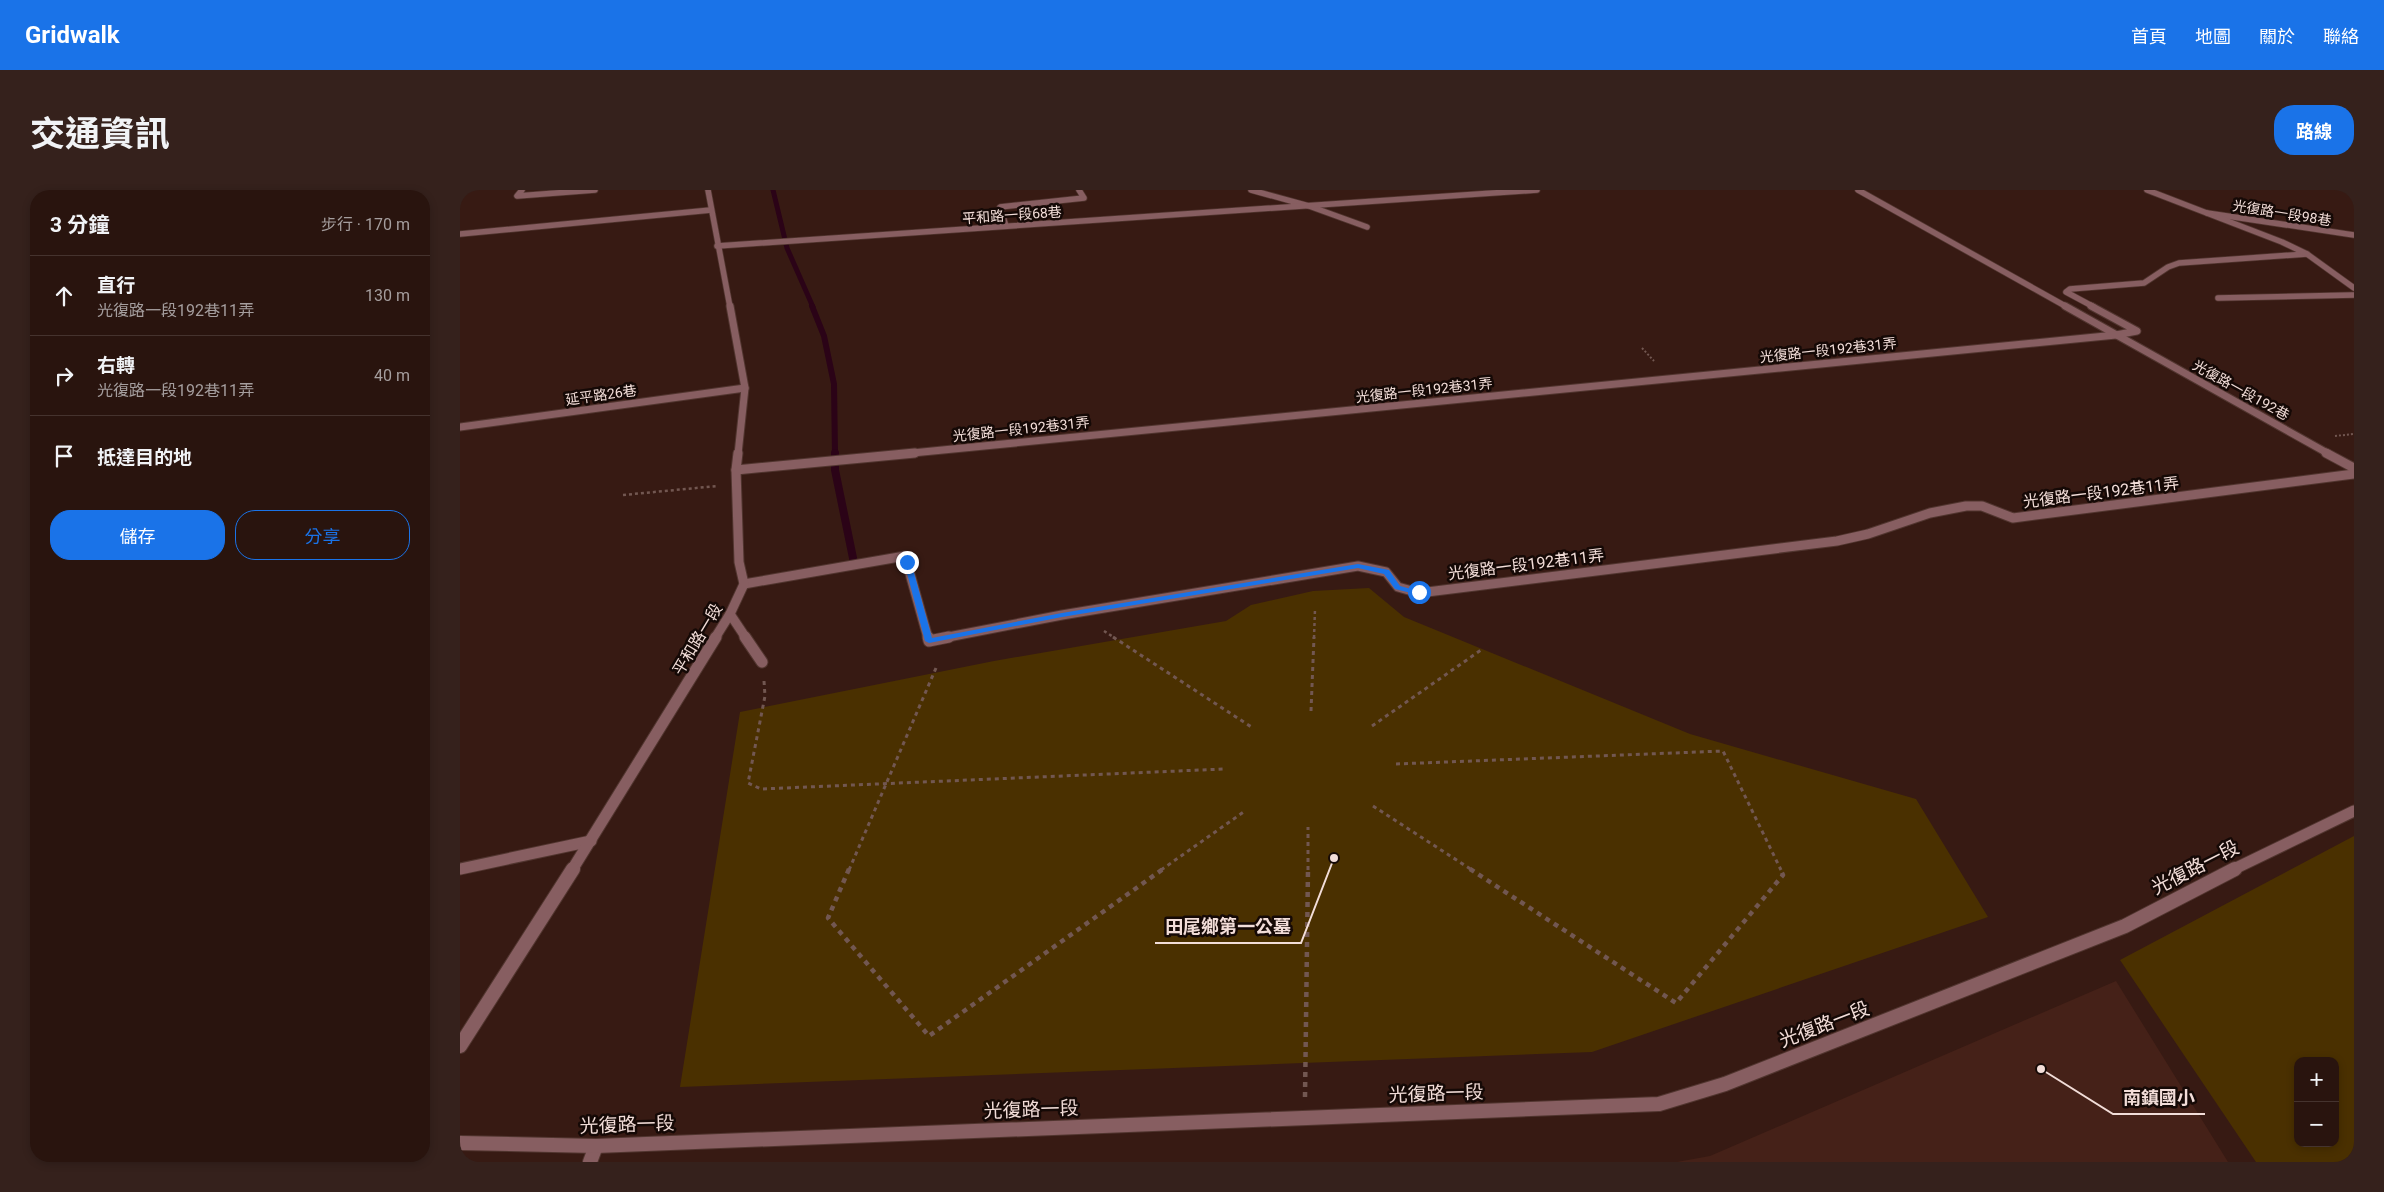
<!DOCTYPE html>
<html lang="zh-TW">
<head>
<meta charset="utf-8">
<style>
  :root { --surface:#29140e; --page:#35211c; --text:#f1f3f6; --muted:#a59e9e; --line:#45332e; --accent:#1a73e8 }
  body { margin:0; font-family:Roboto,"Noto Sans TC",sans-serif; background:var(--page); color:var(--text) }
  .controls { position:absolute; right:15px; bottom:15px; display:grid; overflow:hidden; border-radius:10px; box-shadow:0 2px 8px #0003 }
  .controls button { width:45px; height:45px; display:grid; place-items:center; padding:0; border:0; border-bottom:1px solid var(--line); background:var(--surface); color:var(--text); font:25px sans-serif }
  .stop { position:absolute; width:15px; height:15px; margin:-11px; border:4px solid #1a73e8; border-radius:50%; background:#fff }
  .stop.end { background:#1a73e8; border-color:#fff; box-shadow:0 1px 5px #0008 }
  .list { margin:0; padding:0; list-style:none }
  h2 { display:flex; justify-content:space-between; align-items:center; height:65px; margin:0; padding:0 20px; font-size:21px }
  h2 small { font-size:16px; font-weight:400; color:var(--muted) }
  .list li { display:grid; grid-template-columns:32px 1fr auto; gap:15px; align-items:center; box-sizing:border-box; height:80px; padding:0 20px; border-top:1px solid var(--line) }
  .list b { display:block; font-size:19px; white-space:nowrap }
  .list p { margin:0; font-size:16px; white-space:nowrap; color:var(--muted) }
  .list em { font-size:16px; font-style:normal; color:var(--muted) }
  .actions { display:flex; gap:10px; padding:15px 20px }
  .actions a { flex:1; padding:11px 0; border:1px solid var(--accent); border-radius:20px; text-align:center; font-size:18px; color:var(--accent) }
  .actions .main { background:var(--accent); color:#fff }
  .icon { flex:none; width:28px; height:28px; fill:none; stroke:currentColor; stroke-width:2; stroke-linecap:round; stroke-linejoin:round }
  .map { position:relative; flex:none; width:1894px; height:972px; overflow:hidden; border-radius:20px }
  header { display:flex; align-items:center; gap:30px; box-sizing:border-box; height:70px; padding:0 25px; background:var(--accent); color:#fff }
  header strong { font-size:24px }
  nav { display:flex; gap:28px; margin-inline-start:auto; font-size:18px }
  .intro { display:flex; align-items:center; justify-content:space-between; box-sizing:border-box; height:120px; padding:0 30px }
  h1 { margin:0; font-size:35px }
  .button { padding:12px 22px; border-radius:20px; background:var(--accent); color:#fff; font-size:18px; font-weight:700 }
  main { display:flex; gap:30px; padding:0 30px }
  aside { flex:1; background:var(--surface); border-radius:20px; box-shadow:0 2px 8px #0003 }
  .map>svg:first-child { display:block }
  .built { fill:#452118 }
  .green { fill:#4a3000; fill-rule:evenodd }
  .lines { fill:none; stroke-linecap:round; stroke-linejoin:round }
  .stream-far2 { stroke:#2b0317; stroke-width:5 }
  .stream-far1 { stroke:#2b0317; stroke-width:6 }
  .stream { stroke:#2b0317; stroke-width:8 }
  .service-far4-casing { stroke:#51352f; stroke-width:7 }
  .service-far3-casing { stroke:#51352f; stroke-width:9 }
  .service-far2-casing { stroke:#51352f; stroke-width:11 }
  .service-far1-casing { stroke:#51352f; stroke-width:13 }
  .service-casing { stroke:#51352f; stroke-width:16 }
  .minor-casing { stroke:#51352f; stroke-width:7 }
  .tertiary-far4-casing { stroke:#51352f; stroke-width:7 }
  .tertiary-far3-casing { stroke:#51352f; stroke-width:9 }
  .tertiary-far2-casing { stroke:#51352f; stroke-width:11 }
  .tertiary-far1-casing { stroke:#51352f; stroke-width:13 }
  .tertiary-casing { stroke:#51352f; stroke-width:16 }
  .path-far3 { stroke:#725751; stroke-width:2; stroke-dasharray:2 2; stroke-linecap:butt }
  .path-far2 { stroke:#725751; stroke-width:2.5; stroke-dasharray:3 3; stroke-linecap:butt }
  .path-far1 { stroke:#725751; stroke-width:3; stroke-dasharray:4 4; stroke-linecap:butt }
  .path { stroke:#725751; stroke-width:4.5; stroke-dasharray:5 5; stroke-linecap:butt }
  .service-far4 { stroke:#875e61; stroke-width:5.5 }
  .service-far3 { stroke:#875e61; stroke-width:7 }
  .service-far2 { stroke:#875e61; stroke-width:9 }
  .service-far1 { stroke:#875e61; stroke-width:11 }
  .service { stroke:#875e61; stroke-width:14 }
  .minor { stroke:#875e61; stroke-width:5.5 }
  .tertiary-far4 { stroke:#875e61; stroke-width:5.5 }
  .tertiary-far3 { stroke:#875e61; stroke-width:7 }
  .tertiary-far2 { stroke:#875e61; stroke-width:9 }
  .tertiary-far1 { stroke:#875e61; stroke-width:11 }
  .tertiary { stroke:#875e61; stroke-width:14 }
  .route { fill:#1a73e8 }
  .labels { text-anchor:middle; stroke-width:5; stroke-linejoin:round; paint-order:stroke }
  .far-street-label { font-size:14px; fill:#f2ddd8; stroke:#150906 }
  .street-label { font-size:16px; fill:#f2ddd8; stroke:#150906 }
  .near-street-label { font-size:19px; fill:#f2ddd8; stroke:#150906 }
  .leader { fill:none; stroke:#f2ddd8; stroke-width:2 }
  .callout-dot { fill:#f2ddd8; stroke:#150906; stroke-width:2 }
  .callout-label { font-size:18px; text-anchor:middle; font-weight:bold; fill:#f2ddd8; stroke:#150906; stroke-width:5; stroke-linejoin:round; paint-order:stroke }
</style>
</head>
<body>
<header>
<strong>Gridwalk</strong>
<nav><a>首頁</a><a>地圖</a><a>關於</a><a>聯絡</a></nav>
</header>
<div class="intro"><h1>交通資訊</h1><a class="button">路線</a></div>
<main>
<aside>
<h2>3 分鐘<small>步行 · 170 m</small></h2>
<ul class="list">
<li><svg class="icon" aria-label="ahead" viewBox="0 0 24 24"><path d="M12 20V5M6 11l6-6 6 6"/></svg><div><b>直行</b><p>光復路一段192巷11弄</p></div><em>130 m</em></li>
<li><svg class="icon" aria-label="right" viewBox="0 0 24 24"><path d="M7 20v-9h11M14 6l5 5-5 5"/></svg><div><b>右轉</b><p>光復路一段192巷11弄</p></div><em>40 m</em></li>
<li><svg class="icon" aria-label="arrive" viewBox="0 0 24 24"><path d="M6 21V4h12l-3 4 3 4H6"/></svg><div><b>抵達目的地</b></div></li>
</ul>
<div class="actions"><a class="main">儲存</a><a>分享</a></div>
</aside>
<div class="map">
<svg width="1894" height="972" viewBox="0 0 1894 972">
  <rect width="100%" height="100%" fill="#371a13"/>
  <polygon class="built" points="1656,791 1768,972 1217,972 1250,966"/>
  <g class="green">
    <polygon points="909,398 944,427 1230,544 1456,609 1528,727 1132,862 220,897 280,522 534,471 766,431 791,415 853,401"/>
    <path d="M1894 646V972H1796L1660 770ZM1838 871H1875V953H1838Z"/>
  </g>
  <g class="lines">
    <polyline class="stream-far2" points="313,0 327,58 353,117"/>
    <polyline class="stream-far1" points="352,116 364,146 374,194 375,264"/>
    <polyline class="stream" points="375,263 375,280 393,368"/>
    <g class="service-far4-casing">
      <g id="service-far4">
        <polyline points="62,0 57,6 135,0"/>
        <polyline points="791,0 849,16 907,37"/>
        <polyline points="1398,0 1607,117"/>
        <polyline points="546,36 540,17 624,8 619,0"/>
        <polyline points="0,44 251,20"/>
        <polyline points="257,56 1077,0"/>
        <polyline points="1758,108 1894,105"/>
        <polyline points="1634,117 1606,102 1610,99 1684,93 1708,77 1719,73 1847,64"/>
      </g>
    </g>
    <g class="service-far3-casing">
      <g id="service-far3">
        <polyline points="1605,116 1869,264"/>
        <polyline points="0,237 285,198"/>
        <polyline points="442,264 1656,145 1677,141 1631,116"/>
      </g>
    </g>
    <g class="service-far2-casing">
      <g id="service-far2">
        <polyline points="1866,263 1894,278"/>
        <polyline points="276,280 455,263"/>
        <polyline points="284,394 445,366 468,448"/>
        <polyline points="270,424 286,448"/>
        <polyline points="483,448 602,425 898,376 926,382 938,397 959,403 1377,351 1408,344 1470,323 1506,316 1522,316 1553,328 1894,284"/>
      </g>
    </g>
    <g class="service-far1-casing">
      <g id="service-far1">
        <polyline points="285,447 302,472"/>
        <polyline points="468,447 469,451 489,447"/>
        <polyline points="0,679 131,651"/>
      </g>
    </g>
    <g class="service-casing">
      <polyline id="service" points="130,972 136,956"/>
    </g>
    <g class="minor-casing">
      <polyline id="minor" points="1747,23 1894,45"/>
    </g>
    <g class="tertiary-far4-casing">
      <g id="tertiary-far4">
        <polyline points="248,0 270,117"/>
        <polyline points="1687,0 1822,52 1847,64 1894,98"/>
      </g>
    </g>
    <g class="tertiary-far3-casing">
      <polyline id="tertiary-far3" points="270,116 285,198 278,264"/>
    </g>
    <g class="tertiary-far2-casing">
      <polyline id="tertiary-far2" points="255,448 270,424 284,394 279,372 276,280 278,263"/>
    </g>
    <g class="tertiary-far1-casing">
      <g id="tertiary-far1">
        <polyline points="112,680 256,447"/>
        <polyline points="1772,680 1894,621"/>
      </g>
    </g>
    <g class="tertiary-casing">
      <g id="tertiary">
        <polyline points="0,856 113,679"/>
        <polyline points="0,953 136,956 1199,914 1265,894 1665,736 1775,679"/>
      </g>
    </g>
    <g class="path-far3">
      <polyline points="1182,158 1194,171"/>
      <polyline points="1875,246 1894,244"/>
    </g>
    <g class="path-far2">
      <polyline points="163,305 257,296"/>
      <polyline points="644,441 655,448"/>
      <polyline points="854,448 855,419"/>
    </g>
    <g class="path-far1">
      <polyline points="653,447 793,538"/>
      <polyline points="304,491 305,506 288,593 301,599 764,579"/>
      <polyline points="851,521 854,447"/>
      <polyline points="912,536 1021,460"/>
      <polyline points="936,574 1263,561 1321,680"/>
      <polyline points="913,616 1012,680"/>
      <polyline points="389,680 476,478"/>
      <polyline points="701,680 785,621"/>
      <polyline points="848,680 848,637"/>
    </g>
    <g class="path">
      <polyline points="389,679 368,728 469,846 703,679"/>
      <polyline points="1010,679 1216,813 1323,685 1320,679"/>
      <polyline points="845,907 848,679"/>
    </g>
    <use href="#service-far4" class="service-far4"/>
    <use href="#service-far3" class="service-far3"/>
    <use href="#service-far2" class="service-far2"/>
    <use href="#service-far1" class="service-far1"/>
    <use href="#service" class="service"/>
    <use href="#minor" class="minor"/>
    <use href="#tertiary-far4" class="tertiary-far4"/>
    <use href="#tertiary-far3" class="tertiary-far3"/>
    <use href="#tertiary-far2" class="tertiary-far2"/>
    <use href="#tertiary-far1" class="tertiary-far1"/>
    <use href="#tertiary" class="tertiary"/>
  </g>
  <polygon class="route" points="447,369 451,372 472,448 602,423 898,374 929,380 940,396 962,402 959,405 935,399 924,384 898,378 602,427 469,453 465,451 444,372"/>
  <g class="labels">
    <g class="far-street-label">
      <text transform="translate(1822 23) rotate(9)" y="5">光復路一段98巷</text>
      <text transform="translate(552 25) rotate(-4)" y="5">平和路一段68巷</text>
      <text transform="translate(1368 160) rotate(-6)" y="5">光復路一段192巷31弄</text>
      <text transform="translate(964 200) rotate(-6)" y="5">光復路一段192巷31弄</text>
      <text transform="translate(1781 200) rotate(29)" y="5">光復路一段192巷</text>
      <text transform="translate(141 205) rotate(-8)" y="5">延平路26巷</text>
      <text transform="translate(561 239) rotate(-6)" y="5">光復路一段192巷31弄</text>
    </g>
    <g class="street-label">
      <text transform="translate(1641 302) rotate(-7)" y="6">光復路一段192巷11弄</text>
      <text transform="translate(1066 374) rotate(-7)" y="6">光復路一段192巷11弄</text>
      <text transform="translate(237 449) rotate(-59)" y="6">平和路一段</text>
    </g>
    <g class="near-street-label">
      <text transform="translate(1735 677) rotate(-27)" y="7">光復路一段</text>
      <text transform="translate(1364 834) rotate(-21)" y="7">光復路一段</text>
      <text transform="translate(976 903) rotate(-2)" y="7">光復路一段</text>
      <text transform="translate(571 919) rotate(-2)" y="7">光復路一段</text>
      <text transform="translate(167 934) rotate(-2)" y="7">光復路一段</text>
    </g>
  </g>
  <path class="leader" d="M874 668L841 753H695M1581 879L1653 924H1745"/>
  <g class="callout-dot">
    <circle cx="874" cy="668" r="5"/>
    <circle cx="1581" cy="879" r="5"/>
  </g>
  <g class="callout-label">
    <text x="768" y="743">田尾鄉第一公墓</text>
    <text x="1699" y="914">南鎮國小</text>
  </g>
</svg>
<div class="controls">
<button>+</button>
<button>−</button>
</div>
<div class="stop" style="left:959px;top:402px"></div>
<div class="stop end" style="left:447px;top:372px"></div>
</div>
</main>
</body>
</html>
